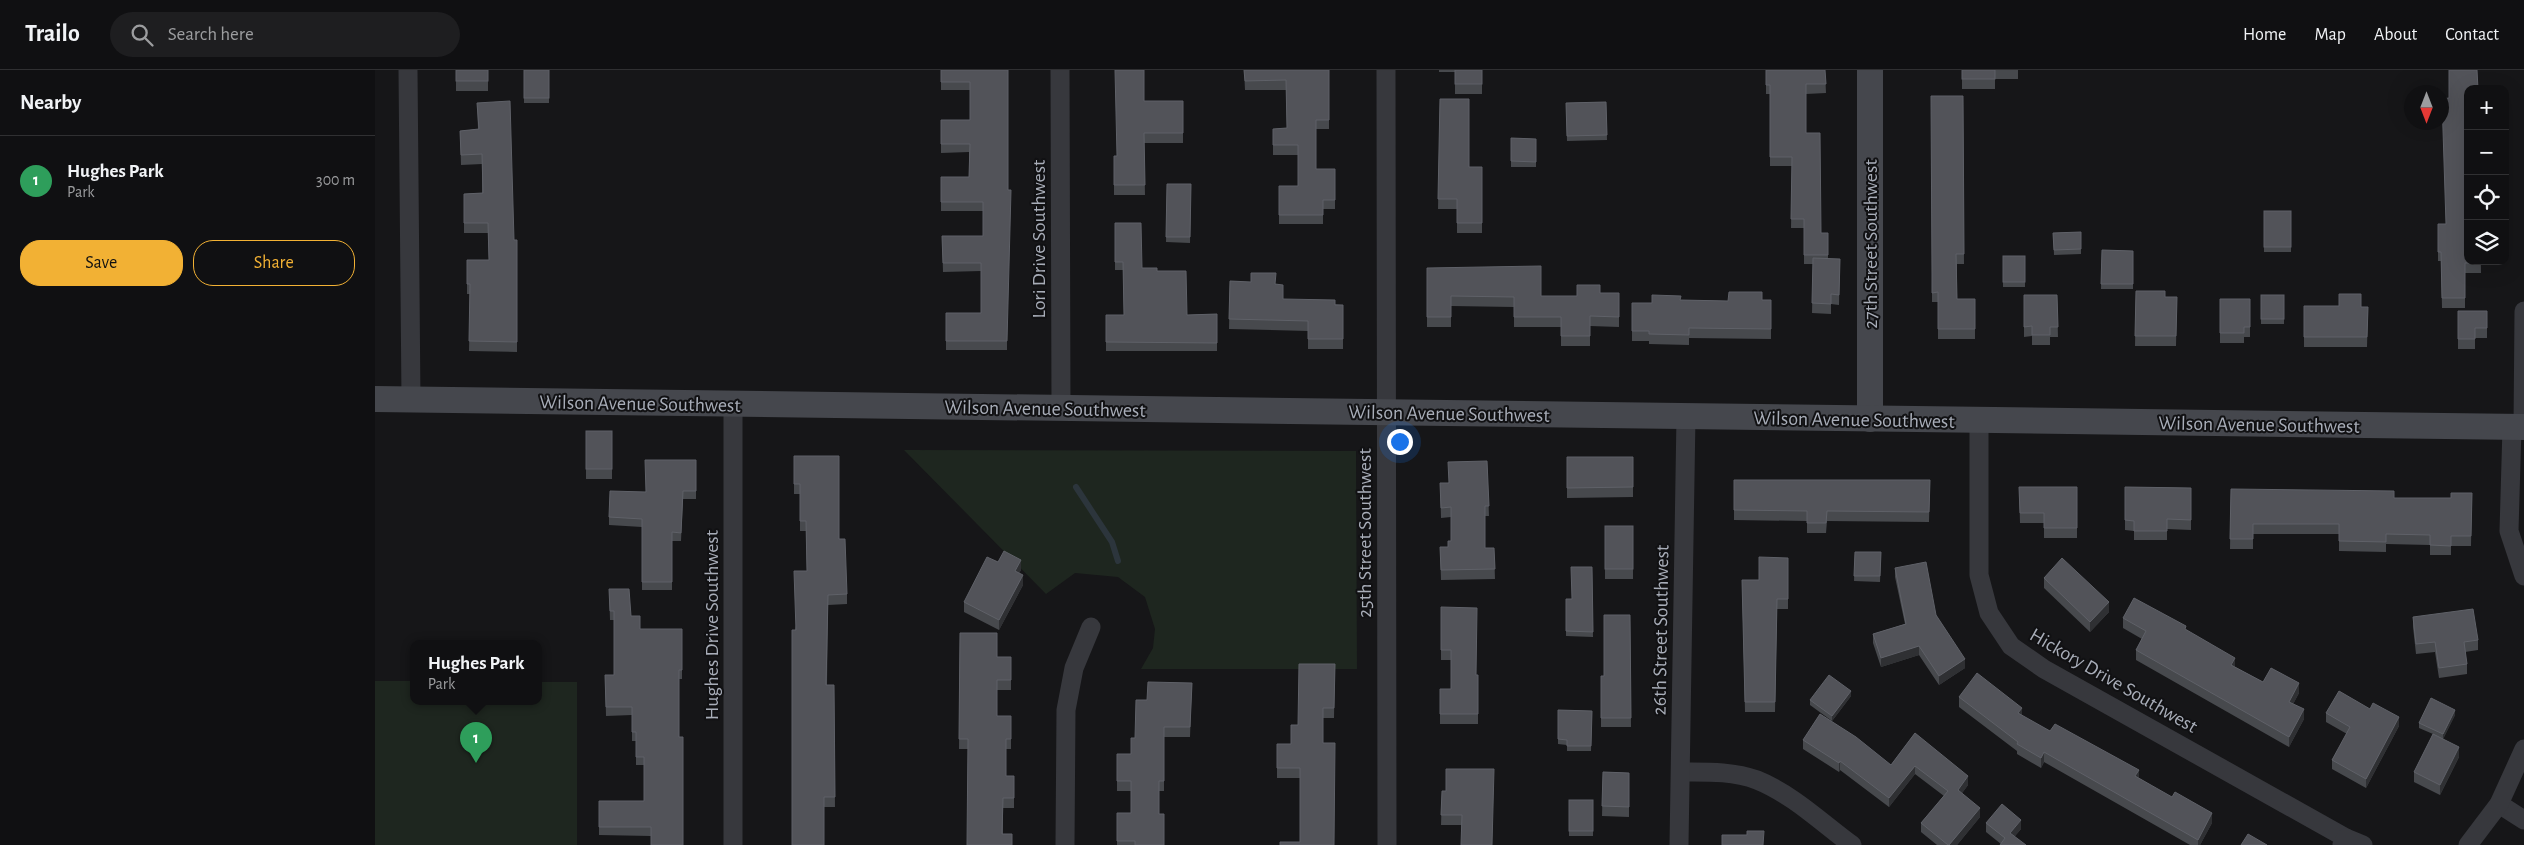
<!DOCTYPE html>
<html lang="en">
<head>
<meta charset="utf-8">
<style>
  :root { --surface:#101012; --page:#1e1e20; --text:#f1f3f6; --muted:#9c9d9f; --line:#303032; --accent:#f2b134 }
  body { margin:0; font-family:"Alegreya Sans",sans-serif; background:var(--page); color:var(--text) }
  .controls { position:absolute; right:15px; top:15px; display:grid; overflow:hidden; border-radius:10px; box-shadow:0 5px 20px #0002 }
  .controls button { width:45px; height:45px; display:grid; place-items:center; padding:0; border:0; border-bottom:1px solid var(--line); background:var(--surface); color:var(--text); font:25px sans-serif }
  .compass { position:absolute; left:2029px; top:15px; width:45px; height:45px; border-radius:50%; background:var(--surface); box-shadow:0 5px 20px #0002; rotate:180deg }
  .you { position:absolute; left:1024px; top:371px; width:18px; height:18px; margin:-12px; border:4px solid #fff; border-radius:50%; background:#1a73e8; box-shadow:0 0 0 8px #1a73e833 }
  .badge { display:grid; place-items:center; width:32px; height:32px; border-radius:50%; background:var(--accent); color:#fff; font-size:16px; font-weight:700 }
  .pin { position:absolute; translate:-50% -41px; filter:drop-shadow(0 1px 2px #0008) }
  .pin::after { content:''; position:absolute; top:26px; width:18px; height:15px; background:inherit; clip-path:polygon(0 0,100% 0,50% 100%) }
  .popup { position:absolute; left:35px; top:570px; width:132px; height:65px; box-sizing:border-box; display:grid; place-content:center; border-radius:10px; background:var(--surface); filter:drop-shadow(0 1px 4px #0005); font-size:16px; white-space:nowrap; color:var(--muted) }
  .popup b { font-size:19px; color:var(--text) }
  .popup::after { content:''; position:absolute; left:50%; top:100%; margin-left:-10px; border:10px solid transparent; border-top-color:var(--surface) }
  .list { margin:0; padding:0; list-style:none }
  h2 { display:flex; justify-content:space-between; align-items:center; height:65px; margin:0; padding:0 20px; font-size:21px }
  h2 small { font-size:16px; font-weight:400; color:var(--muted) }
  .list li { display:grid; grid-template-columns:32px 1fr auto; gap:15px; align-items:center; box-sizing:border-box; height:90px; padding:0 20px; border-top:1px solid var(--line) }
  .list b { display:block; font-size:19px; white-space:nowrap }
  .list p { margin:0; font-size:16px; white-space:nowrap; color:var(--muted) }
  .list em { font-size:16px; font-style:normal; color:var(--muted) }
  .actions { display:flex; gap:10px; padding:15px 20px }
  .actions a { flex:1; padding:11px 0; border:1px solid var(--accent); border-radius:20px; text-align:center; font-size:18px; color:var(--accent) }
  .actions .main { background:var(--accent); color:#111 }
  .icon { flex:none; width:28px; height:28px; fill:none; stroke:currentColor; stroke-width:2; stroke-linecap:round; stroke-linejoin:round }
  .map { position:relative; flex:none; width:2149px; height:775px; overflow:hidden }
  header { display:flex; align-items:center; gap:30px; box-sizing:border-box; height:70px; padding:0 25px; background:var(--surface); border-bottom:1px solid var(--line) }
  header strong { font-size:24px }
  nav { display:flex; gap:28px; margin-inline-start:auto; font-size:18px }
  .search { width:350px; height:45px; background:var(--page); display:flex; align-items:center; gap:12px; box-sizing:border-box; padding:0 18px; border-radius:28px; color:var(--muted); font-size:19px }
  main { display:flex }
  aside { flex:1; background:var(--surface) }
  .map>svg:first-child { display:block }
  .green { fill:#1e261f }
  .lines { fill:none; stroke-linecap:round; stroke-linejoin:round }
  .stream { stroke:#2c353c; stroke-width:6 }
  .street { stroke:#37383d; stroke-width:19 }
  .secondary { stroke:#45474d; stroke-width:26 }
  .wall { fill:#47494d }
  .shaded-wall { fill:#2f3033 }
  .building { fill:#525359; stroke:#5f6168 }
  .labels { text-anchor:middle; stroke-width:4; stroke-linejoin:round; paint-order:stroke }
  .street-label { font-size:20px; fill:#a8adb8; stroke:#111113 }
</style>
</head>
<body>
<header>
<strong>Trailo</strong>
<div class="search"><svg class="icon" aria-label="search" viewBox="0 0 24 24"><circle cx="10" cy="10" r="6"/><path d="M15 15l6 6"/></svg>Search here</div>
<nav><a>Home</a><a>Map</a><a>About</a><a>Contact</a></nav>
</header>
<main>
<aside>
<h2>Nearby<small></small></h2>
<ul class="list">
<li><span class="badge" style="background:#2e9e5b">1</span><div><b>Hughes Park</b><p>Park</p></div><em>300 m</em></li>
</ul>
<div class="actions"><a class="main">Save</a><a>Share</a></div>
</aside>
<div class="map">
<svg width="2149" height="775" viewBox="0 0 2149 775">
  <rect width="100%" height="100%" fill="#161618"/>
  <g class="green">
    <polygon points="529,380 981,381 982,599 766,599 778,578 780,559 770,527 743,507 700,503 671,524"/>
    <polygon points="0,611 38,611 38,632 164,632 164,612 202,612 202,775 0,775"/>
  </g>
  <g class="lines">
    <polyline class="stream" points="701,417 737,472 743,491"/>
    <g class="street">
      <polyline points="33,0 36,330"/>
      <polyline points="685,0 686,338"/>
      <polyline points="1011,0 1012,775"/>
      <polyline points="1604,350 1604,505 1614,543 1636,576 1669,599 1971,768"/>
      <polyline points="2137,357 2134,461 2149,506"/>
      <polyline points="2148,357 2149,241"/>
      <path d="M1306 702C1331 702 1358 701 1382 710 1417 724 1447 753 1477 775"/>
      <polyline points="2124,734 2149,750"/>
      <polyline points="358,775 358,334"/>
      <polyline points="690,775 691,640 699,598 716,557"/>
      <polyline points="1304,775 1311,346"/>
      <polyline points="1967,775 1971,768 1988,775"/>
      <polyline points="2093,775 2124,734 2149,679"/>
    </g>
    <g class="secondary">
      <polyline points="1495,0 1495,349"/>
      <polyline points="0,329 2149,357"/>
    </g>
  </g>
  <g class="wall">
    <rect x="81" y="0" width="32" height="21"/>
    <rect x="149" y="0" width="25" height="33"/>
    <polygon points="566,0 633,12 632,280 571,280 571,243 606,243 606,201 568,202 567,166 608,166 608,141 566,141 566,107 594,107 594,82 566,83 566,50 595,50 595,20 566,20"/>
    <polygon points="869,0 954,0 954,59 941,59 941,99 960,99 960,139 948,139 948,154 904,154 904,116 923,116 923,85 898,85 898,59 912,58 911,20 870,20"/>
    <polygon points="1064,0 1107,0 1107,24 1080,24 1080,2 1064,2"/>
    <polygon points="1391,0 1450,0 1451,23 1431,24 1431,63 1446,163 1453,163 1453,189 1465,189 1464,235 1456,234 1456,244 1437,243 1438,194 1429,194 1429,158 1416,158 1417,96 1395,96 1395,24 1391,24"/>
    <polygon points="1587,0 1643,0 1643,9 1620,9 1620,19 1587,19"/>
    <polygon points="2102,7 2106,203 2090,203 2090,238 2067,238 2066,191 2063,191 2063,154 2071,154 2074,28"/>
    <polygon points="1588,26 1589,194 1582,194 1582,229 1600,229 1600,269 1563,269 1563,232 1557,232 1557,214"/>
    <polygon points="1065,29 1094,97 1107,97 1107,163 1082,163 1082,139 1063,139"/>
    <polygon points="769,31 808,31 808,73 769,73 770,125 739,125 739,86 742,86"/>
    <polygon points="1231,32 1232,70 1192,71 1191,33"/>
    <polygon points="102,33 139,170 142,170 142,282 94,281 95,224 92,224 92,190 114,190 113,163 89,163 89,124 107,123 107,94 86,95 85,61 103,59"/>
    <polygon points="1136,68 1161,69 1161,97 1136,97"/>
    <polygon points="792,114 816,114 815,173 791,172"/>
    <rect x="1889" y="141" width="27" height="41"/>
    <polygon points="740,153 767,198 782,201 812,245 842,244 842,281 731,281 731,245 749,245 748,200 740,200"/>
    <polygon points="1706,162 1706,184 1679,185 1678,163"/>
    <polygon points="1727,180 1758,181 1758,219 1726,219"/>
    <rect x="1628" y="186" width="22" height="31"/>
    <polygon points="1052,198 1166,226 1202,226 1225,223 1244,223 1244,257 1215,256 1215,276 1186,276 1186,257 1139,257 1139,237 1076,236 1076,257 1052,257"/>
    <polygon points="855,211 901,214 908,229 968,235 968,279 933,279 933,261 854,259"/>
    <polygon points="1761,221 1790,227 1802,227 1801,276 1760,276"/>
    <polygon points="1649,225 1682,225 1683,267 1675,267 1675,275 1657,275 1657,266 1649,267"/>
    <rect x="1886" y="225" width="23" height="29"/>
    <polygon points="1845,229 1875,229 1875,267 1869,267 1869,273 1845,273"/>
    <polygon points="1305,230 1353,231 1396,230 1396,269 1314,268 1314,275 1274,274 1274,271 1257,271 1257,233 1277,233"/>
    <polygon points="1929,236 1993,237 1992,277 1929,277"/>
    <polygon points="2083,241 2112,241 2112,268 2100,268 2100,279 2083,279"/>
    <rect x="211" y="361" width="26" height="48"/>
    <polygon points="419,386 464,469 472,524 472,534 453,535 452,615 459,615 460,737 449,737 420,560 432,501 431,461 425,461 425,424 419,424"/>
    <polygon points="1192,387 1258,387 1258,427 1192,428"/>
    <polygon points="321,390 321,429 308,429 306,471 297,471 297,520 267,520 267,457 234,455 234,447 270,422"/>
    <polygon points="1112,391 1114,446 1110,446 1110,478 1119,478 1120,509 1066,510 1065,477 1073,477 1076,471 1076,447 1066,448 1065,413 1073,413"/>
    <polygon points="1359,410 1555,410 1554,452 1452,451 1451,463 1432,463 1432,451 1359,450"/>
    <polygon points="1644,417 1702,417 1702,468 1669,468 1669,453 1645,453"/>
    <polygon points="1750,417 1816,418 1816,460 1792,459 1792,470 1759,470 1759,461 1750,460"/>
    <polygon points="1856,419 2019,428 2076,428 2097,423 2096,476 2076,476 2076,485 2055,485 2055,475 2011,474 2011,482 1964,481 1964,464 1878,464 1878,479 1855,479"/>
    <rect x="1230" y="456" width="28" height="53"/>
    <polygon points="1480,482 1506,482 1505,512 1479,511"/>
    <polygon points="1413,488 1413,539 1402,539 1400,642 1370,642 1367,510 1384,510"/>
    <polygon points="623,492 646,500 644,503 648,515 624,560 589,542 589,532"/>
    <polygon points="1217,497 1218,567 1191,566 1191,529 1197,529"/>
    <polygon points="1520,498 1561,545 1590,598 1564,615 1544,585 1506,597 1498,573 1498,564 1530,554 1520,507"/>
    <polygon points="1669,508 1734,542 1715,562 1669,518"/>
    <polygon points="234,519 265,559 307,559 307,609 304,609 276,766 224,765 224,731 269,731 269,695 261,695 261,671 257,671 257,645 231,646 230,605 239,605 239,550 235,550"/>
    <polygon points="1066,537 1101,605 1103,605 1103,654 1065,654 1065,619 1076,619 1076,590 1066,590"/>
    <polygon points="1255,545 1256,657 1226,657 1226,606 1229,606"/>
    <polygon points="2038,547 2103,570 2103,580 2090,582 2092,594 2092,604 2064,608 2060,582 2041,584 2038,557"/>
    <polygon points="1748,548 1811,560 1860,597 1888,612 1924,623 1918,634 1929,649 1914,677 1761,590 1761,580 1767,569 1748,558"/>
    <polygon points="585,563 622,587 636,587 636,620 622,620 622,646 636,646 636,679 631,679 631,706 639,706 639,738 628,738 628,764 637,775 593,730 593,679 584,679"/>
    <polygon points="960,594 959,648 948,648 925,772 925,708 902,708 902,674 916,674"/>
    <polygon points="817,613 815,667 789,667 789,721 784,721 784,744 789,775 742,775 742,743 756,743 756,721 742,721 742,684 756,684 772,630"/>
    <polygon points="1476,626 1457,651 1435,635 1435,630"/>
    <polygon points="1584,627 1647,646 1675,661 1764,708 1837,753 1825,775 1815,775 1669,692 1666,698 1642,684 1642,681 1584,637"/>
    <polygon points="1995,639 2024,656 1991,718 1957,699 1957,690 1972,664 1951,652 1951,643"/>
    <polygon points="1183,640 1217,641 1216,681 1192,681 1192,675 1183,674"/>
    <polygon points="2080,645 2068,669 2084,687 2065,725 2039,712 2039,702 2058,664 2044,658 2044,653"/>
    <polygon points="1540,663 1593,715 1587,723 1605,747 1582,775 1562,775 1546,762 1546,753 1569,726 1540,704 1514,737 1465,700 1464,702 1428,679 1428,670 1516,695"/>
    <polygon points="1228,702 1254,703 1254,747 1227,746"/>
    <polygon points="1067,721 1117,775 1086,755 1066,755"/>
    <rect x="1194" y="730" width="24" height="36"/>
    <polygon points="1611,753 1646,759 1640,766 1626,774 1611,762"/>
  </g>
  <g class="shaded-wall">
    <polygon points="646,490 646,500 640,511 640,501"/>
    <polygon points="648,505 648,515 624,560 624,550"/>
    <polygon points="1734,532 1734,542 1715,562 1715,552"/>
    <polygon points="1544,576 1544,585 1506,597 1506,588"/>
    <polygon points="1860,588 1860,598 1856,595"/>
    <polygon points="1590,589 1590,598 1564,615 1564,606"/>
    <polygon points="1924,613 1924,623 1914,642 1914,632"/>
    <polygon points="1476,621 1476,626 1457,651 1457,646"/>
    <polygon points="1647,638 1647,648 1643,643"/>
    <polygon points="1929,639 1929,649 1914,677 1914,667"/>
    <polygon points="2080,640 2080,645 2068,669 2068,664"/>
    <polygon points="2024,647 2024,656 1991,718 1991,709"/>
    <polygon points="2084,677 2084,687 2065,725 2065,715"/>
    <polygon points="1669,682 1669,692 1666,698 1666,688"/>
    <polygon points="1465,691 1465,700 1464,702 1464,693"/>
    <polygon points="1540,696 1540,704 1514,737 1514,728"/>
    <polygon points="1764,700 1764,710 1760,706"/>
    <polygon points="1593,706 1593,715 1583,729 1583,720"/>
    <polygon points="1605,738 1605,747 1582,775 1574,775"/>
    <polygon points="1837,743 1837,753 1825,775 1823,775 1823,770"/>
    <polygon points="1646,750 1646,759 1635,772 1635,763"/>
  </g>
  <g class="building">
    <rect x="81" y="0" width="32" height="11"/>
    <rect x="149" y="0" width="25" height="28"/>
    <polygon points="566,0 633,0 633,120 636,120 632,271 571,271 571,243 606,243 606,193 568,193 567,166 608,166 608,132 566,132 566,107 594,107 595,74 566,74 566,50 595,50 595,12 566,12"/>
    <polygon points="740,0 769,0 769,31 808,31 808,63 769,63 770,115 739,115 739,86 742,86"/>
    <polygon points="869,0 954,0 954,50 941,50 941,99 960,99 960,130 948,130 948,145 904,145 904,116 923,116 923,75 898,75 898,59 912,58 911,10 870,11"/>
    <rect x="1080" y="0" width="27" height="14"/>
    <polygon points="1391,0 1450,0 1451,14 1431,14 1431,63 1445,63 1446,163 1453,163 1453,185 1429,185 1429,149 1416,149 1417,87 1395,87 1395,15 1391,15"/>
    <rect x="1587" y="0" width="33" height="9"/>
    <polygon points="2074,0 2102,0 2103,19 2093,19 2093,191 2106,191 2106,193 2090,193 2090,228 2067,228 2066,182 2063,182 2063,154 2071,154 2067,29 2074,28"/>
    <polygon points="1556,26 1588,26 1589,184 1581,184 1582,229 1600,229 1600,259 1563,259 1563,222 1557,223 1557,205"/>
    <polygon points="1065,29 1094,29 1094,97 1107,97 1107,153 1082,153 1082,129 1063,129"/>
    <polygon points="135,31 139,170 142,170 142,272 94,271 95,214 92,214 92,190 114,190 113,153 89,153 89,124 108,123 107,84 86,85 85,61 104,59 102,33"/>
    <polygon points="1231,32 1232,65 1192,66 1191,33"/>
    <polygon points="1136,68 1161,69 1161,92 1136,91"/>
    <polygon points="792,114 816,114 815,167 791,167"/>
    <rect x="1889" y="141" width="27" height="36"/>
    <polygon points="740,153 766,153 767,198 782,198 782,201 811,201 812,245 842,244 842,273 731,272 731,245 749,245 748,192 740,192"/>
    <polygon points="1706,162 1706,179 1679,180 1678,163"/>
    <polygon points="1727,180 1758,181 1758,214 1726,214"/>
    <rect x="1628" y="186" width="22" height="26"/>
    <polygon points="1438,188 1465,189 1464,225 1456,224 1456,234 1437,233"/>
    <polygon points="1166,196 1166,226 1202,226 1202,215 1225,215 1225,223 1244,223 1244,247 1215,246 1215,266 1186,266 1186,247 1139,247 1139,227 1076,226 1076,247 1052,247 1052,198"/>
    <polygon points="876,203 901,203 900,214 908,215 908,229 960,230 960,235 968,235 968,269 933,269 933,251 854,249 855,211 876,212"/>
    <polygon points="1761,221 1790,221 1790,227 1802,227 1801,266 1760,266"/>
    <polygon points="1354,222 1387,222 1387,230 1396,230 1396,259 1314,258 1314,265 1274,264 1274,261 1257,261 1257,233 1277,233 1277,225 1306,226 1305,230 1353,231"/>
    <polygon points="1964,224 1986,224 1986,237 1993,237 1992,267 1929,267 1929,236 1964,236"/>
    <polygon points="1649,225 1682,225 1683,257 1675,257 1675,265 1657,265 1657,256 1649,257"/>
    <rect x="1886" y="225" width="23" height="24"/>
    <polygon points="1845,229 1875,229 1875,257 1869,257 1869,263 1845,263"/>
    <polygon points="2083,241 2112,241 2112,258 2100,258 2100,269 2083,269"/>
    <rect x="211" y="361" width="26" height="38"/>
    <polygon points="419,386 464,386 464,469 470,469 472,524 453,525 451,615 459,615 460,727 449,727 449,775 417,775 417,560 421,560 419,501 432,501 431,451 425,451 425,414 419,414"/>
    <polygon points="1192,387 1258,387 1258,417 1192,418"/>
    <polygon points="270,390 321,390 321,421 308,421 306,463 297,462 297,512 267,512 267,449 234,447 235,421 271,422"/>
    <polygon points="1112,391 1114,436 1110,436 1110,478 1119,478 1120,499 1066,500 1065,477 1073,477 1073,471 1076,471 1076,437 1066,438 1065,413 1074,413 1073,392"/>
    <polygon points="1359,410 1555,410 1554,442 1452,441 1451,453 1432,453 1432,441 1359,440"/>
    <polygon points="1644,417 1702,417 1702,458 1669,458 1669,443 1645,443"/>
    <polygon points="1750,417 1816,418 1816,450 1792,449 1792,461 1759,461 1759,451 1750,450"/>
    <polygon points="1856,419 2019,421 2019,428 2076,428 2076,423 2097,423 2096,466 2076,466 2076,476 2055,475 2055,465 2011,464 2011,472 1964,471 1964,454 1878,454 1878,469 1855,469"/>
    <rect x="1230" y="456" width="28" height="43"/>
    <polygon points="629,481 646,490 640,501 648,505 624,550 589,532 612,487 623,492"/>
    <polygon points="1480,482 1506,482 1505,506 1479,506"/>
    <polygon points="1384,487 1413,488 1413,529 1402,529 1400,632 1370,632 1367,510 1384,510"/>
    <polygon points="1687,488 1734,532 1715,552 1669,508"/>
    <polygon points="1551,492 1561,545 1590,589 1564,606 1544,576 1506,588 1498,564 1531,554 1520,498"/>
    <polygon points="1196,497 1217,497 1218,562 1191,561 1191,529 1197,529"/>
    <polygon points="234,519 254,519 256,546 265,546 265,559 307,559 307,600 304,600 304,667 308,667 308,775 276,775 276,757 224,757 224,731 269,731 269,687 261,687 261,662 257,662 257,637 231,637 230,605 239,605 239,541 235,541"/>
    <polygon points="1759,528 1811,556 1810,559 1860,588 1856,595 1888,612 1896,598 1924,613 1914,632 1929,639 1914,667 1761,580 1771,561 1748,548"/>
    <polygon points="1066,537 1102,538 1101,605 1103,605 1103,644 1065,644 1065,619 1076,619 1076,580 1066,580"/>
    <polygon points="2098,539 2103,570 2089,572 2092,594 2064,598 2060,572 2041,574 2038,547"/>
    <polygon points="1229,545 1255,545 1256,648 1226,648 1226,606 1229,606"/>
    <polygon points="585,563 622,563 622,587 636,587 636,610 622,610 622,646 636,646 636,669 631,669 631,706 639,706 639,728 628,728 627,764 637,764 637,775 592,775 593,669 584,669"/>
    <polygon points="924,594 960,594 959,638 948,638 948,673 960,673 959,775 905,775 905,772 925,772 925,698 902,698 902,674 916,674 916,655 923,655"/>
    <polygon points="1602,603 1647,638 1643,643 1675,661 1680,654 1764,700 1760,706 1797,727 1800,722 1837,743 1823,770 1669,682 1666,688 1642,674 1643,672 1584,627"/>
    <polygon points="1454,605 1476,621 1457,646 1435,630"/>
    <polygon points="773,612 817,613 815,657 789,657 789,711 784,711 784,744 789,744 789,775 760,775 760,771 742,771 742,743 756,743 756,711 742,711 742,684 756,684 756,668 760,668 761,630 772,630"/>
    <polygon points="1964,621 1995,639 1998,633 2024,647 1991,709 1957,690 1975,657 1951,643"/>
    <polygon points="2056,628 2080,640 2068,664 2044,653"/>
    <polygon points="1183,640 1217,641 1216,676 1192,676 1192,670 1183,669"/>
    <polygon points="1445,644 1481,667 1516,695 1540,663 1593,706 1583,720 1605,738 1574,775 1573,775 1546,753 1573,721 1540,696 1514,728 1465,691 1464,693 1428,670"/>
    <polygon points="2058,664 2084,677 2065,715 2039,702"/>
    <polygon points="1071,699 1119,699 1117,775 1086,775 1087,745 1066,745 1067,721 1071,721"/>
    <polygon points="1228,702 1254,703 1254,737 1227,736"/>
    <rect x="1194" y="730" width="24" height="31"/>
    <polygon points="1627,734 1646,750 1635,763 1651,775 1625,775 1630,768 1611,753"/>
    <polygon points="1372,761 1389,761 1388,775 1347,775 1347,765 1372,765"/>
    <polygon points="1873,764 1892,775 1866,775"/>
  </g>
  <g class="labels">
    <g class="street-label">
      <text transform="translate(663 169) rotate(-90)" y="7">Lori Drive Southwest</text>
      <text transform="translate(1495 174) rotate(-90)" y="7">27th Street Southwest</text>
      <text transform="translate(265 333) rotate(1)" y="7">Wilson Avenue Southwest</text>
      <text transform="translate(670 338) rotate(1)" y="7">Wilson Avenue Southwest</text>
      <text transform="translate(1074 343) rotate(1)" y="7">Wilson Avenue Southwest</text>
      <text transform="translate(1479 349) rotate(1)" y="7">Wilson Avenue Southwest</text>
      <text transform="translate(1884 354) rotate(1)" y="7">Wilson Avenue Southwest</text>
      <text transform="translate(989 463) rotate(-90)" y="7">25th Street Southwest</text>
      <text transform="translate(336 555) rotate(-90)" y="7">Hughes Drive Southwest</text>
      <text transform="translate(1285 560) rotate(-89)" y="7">26th Street Southwest</text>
      <text transform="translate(1739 610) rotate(30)" y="7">Hickory Drive Southwest</text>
    </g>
  </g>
</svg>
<div class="controls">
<button>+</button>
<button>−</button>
<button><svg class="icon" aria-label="locate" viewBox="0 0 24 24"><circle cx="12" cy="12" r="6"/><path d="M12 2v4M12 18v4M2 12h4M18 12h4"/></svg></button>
<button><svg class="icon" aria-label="layers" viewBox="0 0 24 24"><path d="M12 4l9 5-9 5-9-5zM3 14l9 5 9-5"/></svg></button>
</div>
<svg class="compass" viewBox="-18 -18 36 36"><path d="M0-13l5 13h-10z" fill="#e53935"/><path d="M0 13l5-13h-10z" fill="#9c9d9f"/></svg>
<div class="you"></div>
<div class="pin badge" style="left:101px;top:693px;background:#2e9e5b">1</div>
<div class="popup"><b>Hughes Park</b>Park</div>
</div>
</main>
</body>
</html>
